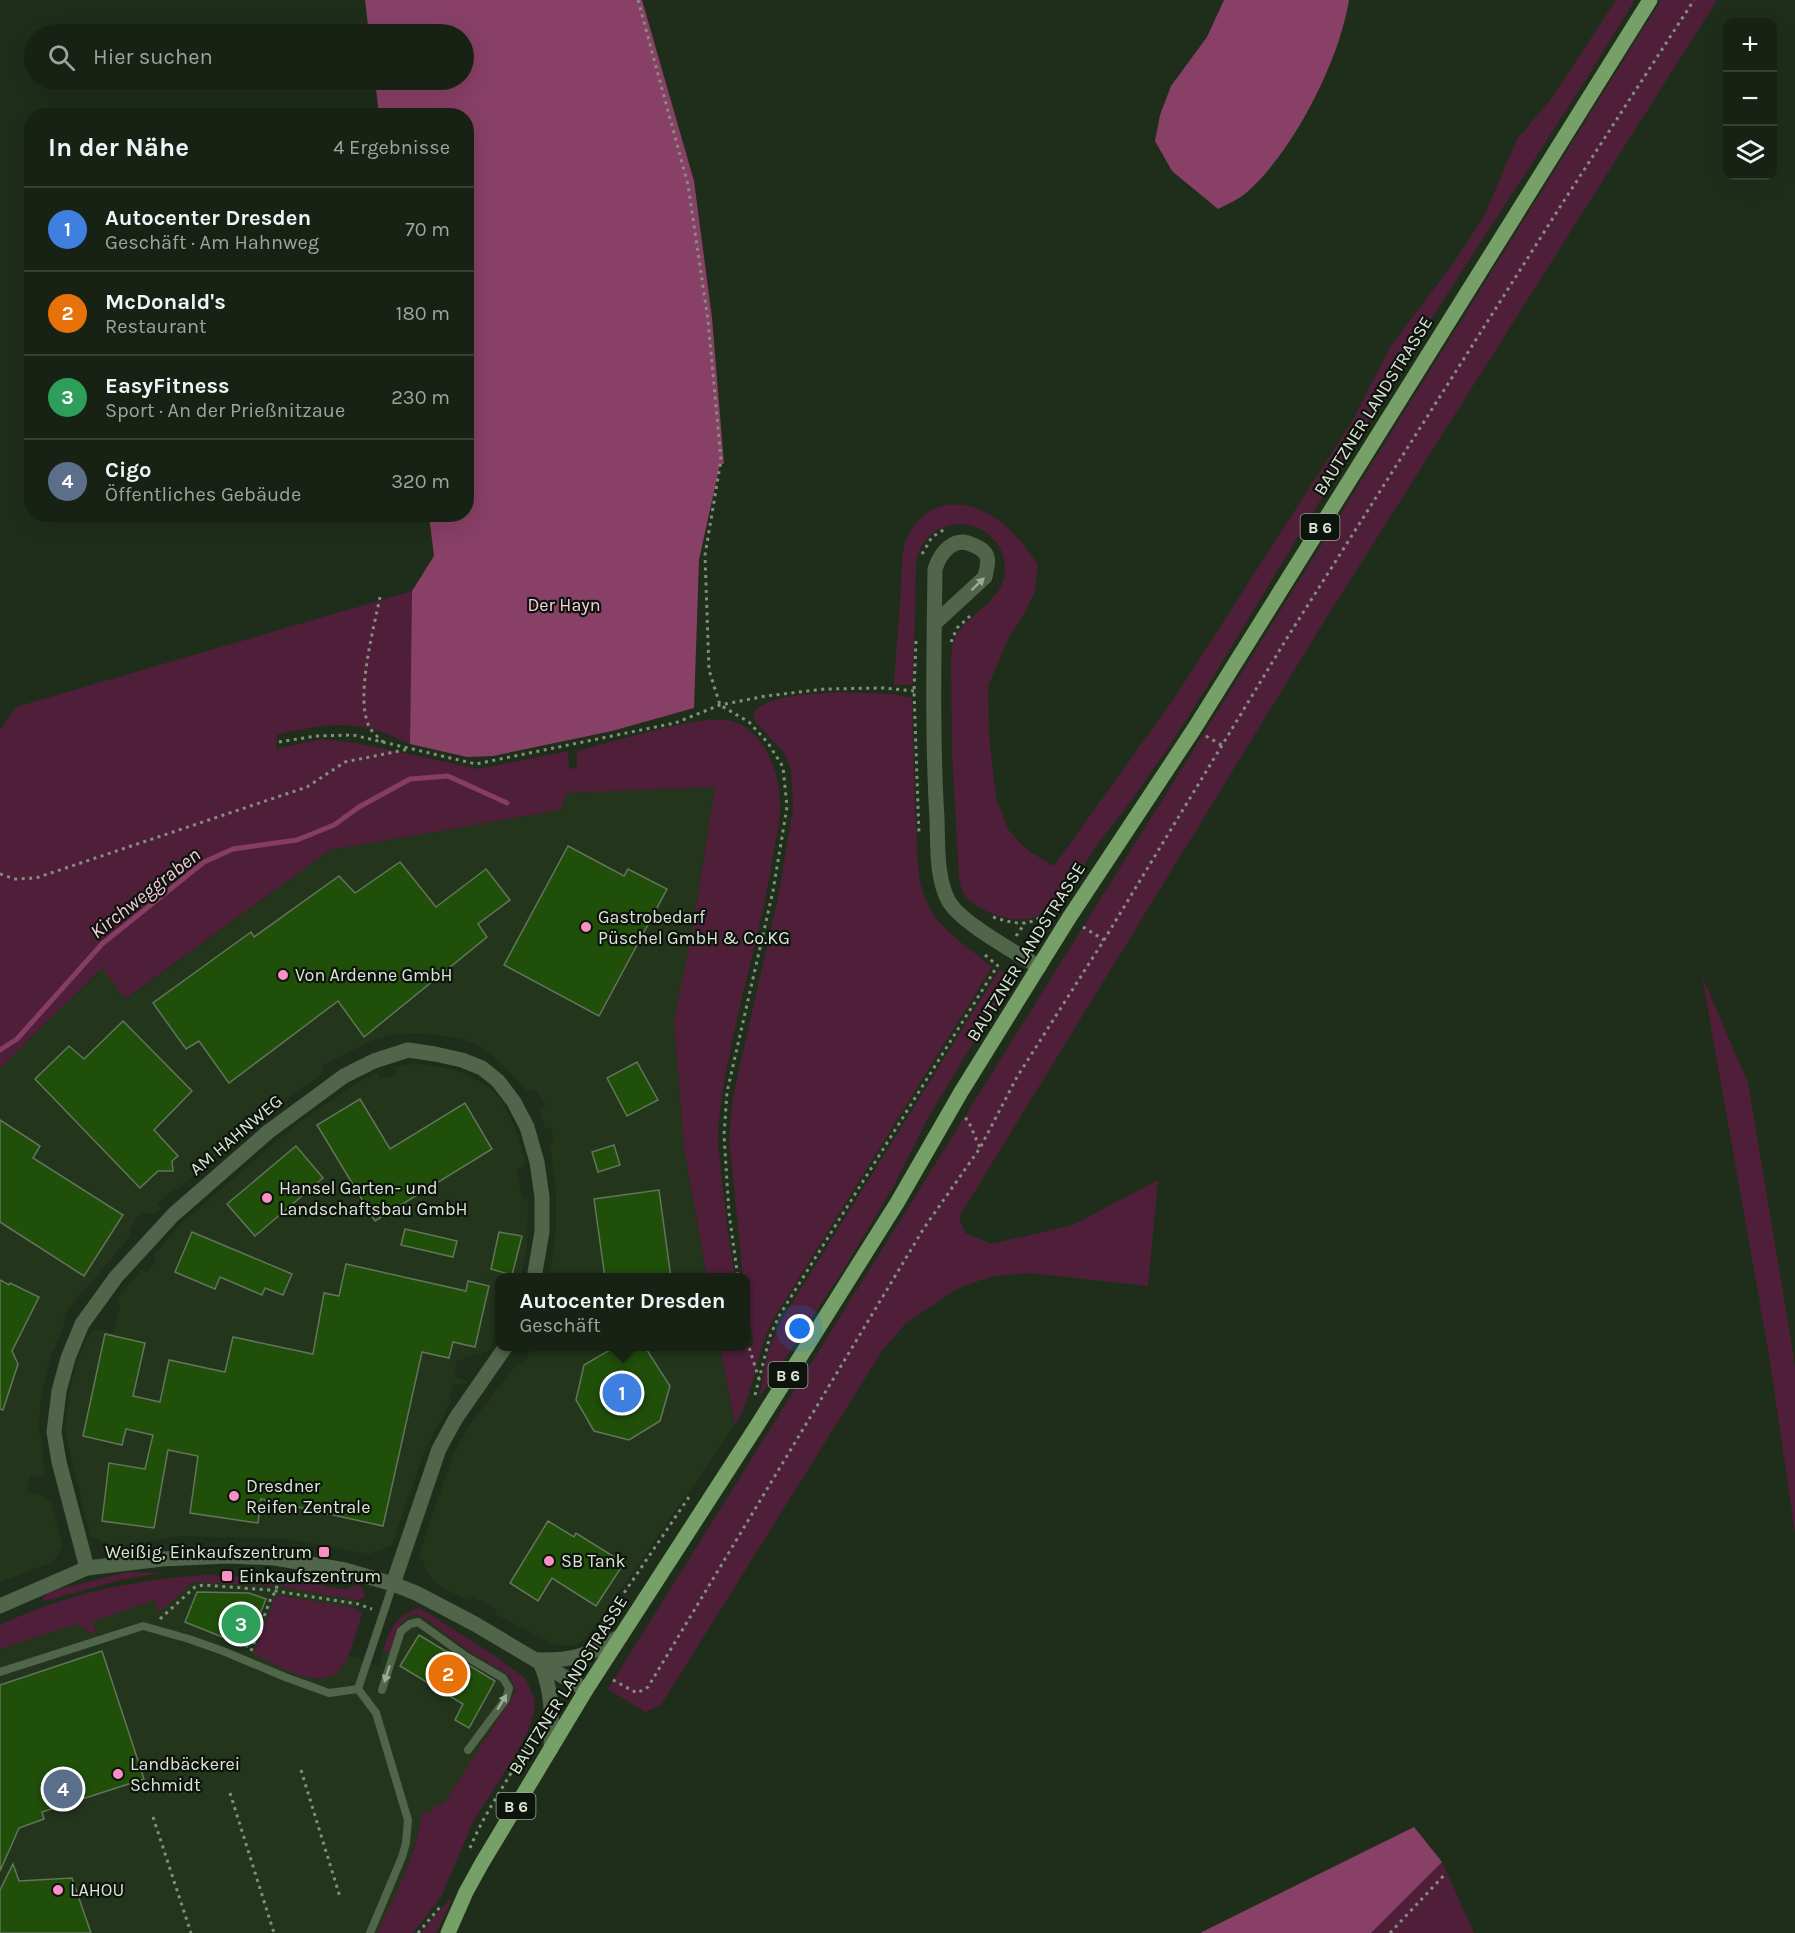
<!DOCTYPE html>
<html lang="de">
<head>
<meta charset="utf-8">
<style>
  :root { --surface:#172214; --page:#242f22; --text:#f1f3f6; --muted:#9ea4a0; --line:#363f34; --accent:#0b8043 }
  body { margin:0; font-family:Karla,sans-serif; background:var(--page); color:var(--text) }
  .controls { position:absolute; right:18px; top:18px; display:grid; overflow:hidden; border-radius:12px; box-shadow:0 6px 24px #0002 }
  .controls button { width:54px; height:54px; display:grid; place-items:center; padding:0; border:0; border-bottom:2px solid var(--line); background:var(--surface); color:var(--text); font:30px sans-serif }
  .you { position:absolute; left:800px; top:1329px; width:21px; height:21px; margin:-15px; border:4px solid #fff; border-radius:50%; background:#1a73e8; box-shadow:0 0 0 9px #1a73e833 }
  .badge { display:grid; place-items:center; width:39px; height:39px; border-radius:50%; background:var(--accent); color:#fff; font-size:20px; font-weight:700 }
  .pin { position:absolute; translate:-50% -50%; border:3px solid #fff; box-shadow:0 2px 6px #0006 }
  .popup { position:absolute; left:495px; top:1273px; width:255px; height:78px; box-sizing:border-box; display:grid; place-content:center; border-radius:12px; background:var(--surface); filter:drop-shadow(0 2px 4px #0005); font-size:20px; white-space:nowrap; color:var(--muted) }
  .popup b { font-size:22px; color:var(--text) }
  .popup::after { content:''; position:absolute; left:50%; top:100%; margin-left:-12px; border:12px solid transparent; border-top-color:var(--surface) }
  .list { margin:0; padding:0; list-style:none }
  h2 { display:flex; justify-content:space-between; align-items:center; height:78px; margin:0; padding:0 24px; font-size:26px }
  h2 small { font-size:20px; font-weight:400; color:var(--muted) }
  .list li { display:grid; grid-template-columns:39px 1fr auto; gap:18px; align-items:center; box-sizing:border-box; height:84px; padding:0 24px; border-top:2px solid var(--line) }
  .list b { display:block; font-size:22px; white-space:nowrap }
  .list p { margin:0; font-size:20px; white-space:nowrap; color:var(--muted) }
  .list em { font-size:20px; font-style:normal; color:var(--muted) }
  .icon { flex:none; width:33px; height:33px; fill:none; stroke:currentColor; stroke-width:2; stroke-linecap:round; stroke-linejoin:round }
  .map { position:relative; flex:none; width:1795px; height:1933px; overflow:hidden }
  .search { position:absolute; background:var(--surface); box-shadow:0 6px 24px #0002; left:24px; top:24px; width:450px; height:66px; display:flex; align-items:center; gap:15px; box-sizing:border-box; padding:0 21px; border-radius:33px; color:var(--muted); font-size:22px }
  .panel { position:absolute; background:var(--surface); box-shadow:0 6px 24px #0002; left:24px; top:108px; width:450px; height:414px; border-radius:24px }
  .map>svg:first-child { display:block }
  .built { fill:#23361c }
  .green { fill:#4f1f39 }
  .forest { fill:#884066 }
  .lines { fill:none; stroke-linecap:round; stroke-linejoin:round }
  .stream { stroke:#853d63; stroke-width:5 }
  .building { fill:#204f0a; stroke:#63745d; stroke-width:1.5 }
  .path { stroke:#828f7e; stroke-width:3; stroke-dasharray:3 4.5; stroke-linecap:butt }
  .service { stroke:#50654a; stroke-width:8 }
  .minor { stroke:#50654a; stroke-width:15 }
  .tertiary { stroke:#50654a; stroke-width:15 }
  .primary { stroke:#76a068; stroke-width:15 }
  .oneway { fill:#9cab98 }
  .poi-dot { fill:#fa8fc6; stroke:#0d140b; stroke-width:2 }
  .labels { text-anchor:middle; stroke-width:4.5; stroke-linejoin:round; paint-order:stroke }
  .shield { fill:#0d140b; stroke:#9ca69a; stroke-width:1.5 }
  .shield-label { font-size:16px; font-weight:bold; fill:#dae4d7 }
  .street-label { font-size:18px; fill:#dae4d7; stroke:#0d140b }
  .park-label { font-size:18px; fill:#fbcfe3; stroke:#0d140b }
  .poi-label { font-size:18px; fill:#dae4d7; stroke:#0d140b; text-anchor:start }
  .water-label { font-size:20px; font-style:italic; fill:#f2c7db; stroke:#0d140b }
</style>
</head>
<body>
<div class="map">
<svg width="1795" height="1933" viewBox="0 0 1795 1933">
  <rect width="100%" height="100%" fill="#1f2e1a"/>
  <g class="built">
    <polygon points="715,787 693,927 674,1021 684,1148 707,1277 548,1277 552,1262 556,1227 556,1192 550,1144 555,1141 551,1127 546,1130 539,1111 546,1105 535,1089 527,1091 497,1059 476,1044 459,1038 418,1033 392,1034 373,1040 323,1065 323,1073 270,1111 262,1106 238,1128 242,1132 176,1191 174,1189 157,1204 161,1208 155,1214 140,1213 129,1231 131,1235 84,1291 81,1292 63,1317 66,1320 50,1358 41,1399 39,1426 45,1473 39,1476 30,1475 26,1490 46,1497 51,1503 63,1546 53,1562 0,1582 0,1068 103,968 126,999 330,850 560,810 567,793"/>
    <polygon points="414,1063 456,1070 470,1076 489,1087 503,1103 515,1127 526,1164 517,1170 522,1197 528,1199 527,1247 521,1277 499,1278 499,1332 489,1350 456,1361 454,1376 467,1381 463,1385 453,1384 448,1399 452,1400 424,1452 392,1545 370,1554 286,1539 181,1536 115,1546 90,1536 65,1432 69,1392 77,1361 82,1348 94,1329 113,1333 120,1308 117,1299 141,1270 148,1272 156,1262 153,1256 182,1223 297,1124 357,1083 377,1072 381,1079 398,1074 395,1067"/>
    <polygon points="533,1347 720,1347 735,1425 594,1628 583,1640 574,1646 552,1644 495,1614 497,1610 473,1596 468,1601 434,1583 419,1555 454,1452 469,1426 515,1366 523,1365"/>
    <polygon points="275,1578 282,1578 281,1587 356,1600 355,1608 276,1595 254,1654 315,1680 342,1667 347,1655 379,1666 383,1650 388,1653 402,1621 412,1615 421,1616 469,1651 509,1675 515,1685 516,1691 443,1805 429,1814 422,1810 420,1830 402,1879 377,1933 0,1933 0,1649 77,1624 96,1632 92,1621 155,1600 159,1611 193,1582 275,1586"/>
  </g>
  <g class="green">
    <path d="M1616 0H1635L1580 89 1420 336 1207 687 1170 745 1134 797 1094 849 1058 905 1051 901C1047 906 1044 912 1039 915 1020 928 974 911 963 893 960 887 960 881 959 875L952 753 951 657C952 648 953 638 959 631 974 611 1005 598 1005 570 1005 513 923 507 916 564L913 683 908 685H894C896 652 899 620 901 588 902 575 901 560 904 547 916 503 959 493 995 518 1013 530 1026 547 1038 565L1035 591 1024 614 1007 641 988 687 989 735 996 798 1008 829 1018 841 1030 852 1054 866 1173 700 1353 420 1390 347 1454 262 1484 216 1517 139 1551 99Z"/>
    <polygon points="1661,0 1717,0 1325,620 959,1217 965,1233 991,1244 1073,1225 1158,1180 1148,1286 1029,1273 994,1276 960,1287 906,1323 882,1351 661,1705 645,1712 608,1689"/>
    <path d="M412 591 410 744C399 739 387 733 375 730 345 720 307 727 277 735L276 749 321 739 356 743 479 769 568 751 569 769 577 768V751C609 743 704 713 732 721 766 731 781 776 780 807 780 824 775 843 772 861 758 952 725 1040 718 1133 717 1145 720 1157 721 1169 724 1206 729 1241 735 1277H707L684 1148 674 1021 693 927 715 787 567 793 560 810 330 850 125 999 102 968 0 1068V730L16 707Z"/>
    <path d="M838 692 892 694 912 698C913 741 914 784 916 826 918 852 916 880 927 903 939 930 970 948 992 967L771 1323C756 1357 754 1393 735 1425L720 1347 745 1346V1343L746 1347 752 1346 753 1341 745 1290V1278L743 1277 729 1138 733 1096 778 898 793 808 791 769 784 753 756 722 753 714C764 694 818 694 838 692Z"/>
    <polygon points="999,970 1004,972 1006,983 1001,997 930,1114 892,1189 842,1272 759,1398 768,1351 782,1319"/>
    <polygon points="1702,976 1748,1083 1793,1352 1795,1367 1795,1533 1769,1355"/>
    <polygon points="127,1572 160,1573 120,1580 41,1602 48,1592"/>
    <path d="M207 1575 275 1578V1586L193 1582 159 1612 155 1600 93 1621 96 1633 93 1634 77 1624 0 1649V1625C65 1594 136 1579 207 1575Z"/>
    <polygon points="282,1578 347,1590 355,1585 362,1587 365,1598 356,1600 281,1587"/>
    <path d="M276 1595 355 1608 362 1614C356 1631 352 1652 342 1667 323 1695 276 1664 253 1654Z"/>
    <path d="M420 1608 489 1652 518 1673 525 1678 529 1686 534 1699 535 1709 527 1733 518 1751 474 1820 441 1897 413 1933H377C395 1894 418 1853 422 1810L429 1814 436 1804 443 1805 516 1691 509 1675 469 1651 421 1616 412 1615 402 1621 389 1653 383 1650C391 1629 395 1614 420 1608Z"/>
    <polygon points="1442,1862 1474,1933 1371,1933"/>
    <polygon points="450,1899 452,1900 436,1933 422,1933 432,1919"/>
  </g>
  <g class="forest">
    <polygon points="365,0 642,0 694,181 712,318 724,464 720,464 699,560 694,708 612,731 493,756 467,757 410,744 412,591 434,556 429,515 466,514 466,116 379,115 375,80 464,80 464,34 369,34"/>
    <path d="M1224 0H1349C1339 62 1293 152 1246 193 1238 200 1227 204 1218 209L1172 171 1155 141 1160 115 1171 86 1207 37Z"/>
    <polygon points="1414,1827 1442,1862 1371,1933 1200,1933"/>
  </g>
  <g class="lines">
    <polyline class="stream" points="0,1050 17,1039 102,944 204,862 233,849 297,840 334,825 359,807 410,779 448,776 507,803"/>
  </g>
  <g class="building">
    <polygon points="568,846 624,876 628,869 667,889 599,1016 504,965"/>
    <polygon points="400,862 436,907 486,869 510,900 478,924 487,937 364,1037 338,1001 229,1083 199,1041 186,1049 153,1003 251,932 254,937 339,876 355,893"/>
    <polygon points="123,1021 192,1091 154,1130 178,1156 172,1161 173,1171 158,1171 140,1188 35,1079 69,1046 84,1059"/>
    <polygon points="637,1062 658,1100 627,1116 607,1078"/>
    <polygon points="360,1099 390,1149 465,1103 492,1149 375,1221 317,1125"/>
    <polygon points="0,1120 40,1146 33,1158 123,1215 84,1276 0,1222"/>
    <polygon points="614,1145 620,1165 598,1172 592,1152"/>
    <polygon points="296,1146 323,1178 255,1236 227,1204"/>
    <polygon points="659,1190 671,1278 605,1278 594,1199"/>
    <polygon points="405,1229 457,1241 453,1257 401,1245"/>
    <polygon points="192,1232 292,1274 283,1295 265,1288 262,1295 220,1277 215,1289 175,1272"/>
    <polygon points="499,1232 522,1236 512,1275 491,1269"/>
    <polygon points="346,1264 466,1291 468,1281 489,1286 475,1347 453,1342 449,1358 422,1352 383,1526 261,1499 258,1523 190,1513 198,1456 168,1450 154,1528 102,1521 109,1463 145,1469 153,1435 126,1429 122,1445 83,1436 105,1334 145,1343 133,1396 160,1402 169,1360 225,1372 233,1337 313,1354 324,1293 339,1296"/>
    <polygon points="0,1280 9,1285 10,1283 39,1297 12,1351 18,1364 3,1410 0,1409"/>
    <polygon points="615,1347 645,1347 670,1386 660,1421 629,1440 594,1431 576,1400 584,1365"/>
    <polygon points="548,1521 574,1537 576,1533 624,1563 596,1606 552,1578 538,1601 510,1583"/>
    <polygon points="197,1592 249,1593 266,1599 247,1647 185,1622"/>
    <polygon points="419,1635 495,1681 469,1728 455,1720 463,1704 400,1666"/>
    <polygon points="102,1651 144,1779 42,1812 44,1819 19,1828 0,1871 0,1685"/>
    <polygon points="13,1864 19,1881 72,1878 91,1933 0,1933 0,1890"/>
  </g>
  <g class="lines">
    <g class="path">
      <polyline points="638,0 688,185 708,320 721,460 705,555 709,670 720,705 749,722 768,743 783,767 787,807 773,891 727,1092 724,1135 729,1213 738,1278"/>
      <polyline points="922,554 932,537 945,529"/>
      <path d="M380 597C374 628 354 700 370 728 373 733 379 738 383 742"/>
      <polyline points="916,641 914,691 919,835"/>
      <polyline points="951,642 957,628 970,616"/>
      <polyline points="1206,736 1223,746"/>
      <polyline points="279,742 316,736 353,735 476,764 675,723 720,705 766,696 825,689 883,688 915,691"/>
      <polyline points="0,874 15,879 36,878 307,787 345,762 409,749"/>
      <path d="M993 917C1017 925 1034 928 1051 907L1057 910"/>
      <polyline points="1083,927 1104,940"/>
      <polyline points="1016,936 1025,923"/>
      <polyline points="985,955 998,966"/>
      <polyline points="965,1118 968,1120 980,1148"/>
      <polyline points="745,1326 748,1344 759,1379"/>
      <polyline points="755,1395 770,1336 779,1316 998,965"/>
      <polyline points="160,1619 195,1587 203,1585 269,1590 358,1604 372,1609"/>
      <polyline points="599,1630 691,1494"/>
      <polyline points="251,1651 271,1598 276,1591 279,1575"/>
      <polyline points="613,1680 637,1693 648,1687 924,1228 980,1148 1017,1077 1104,940 1287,638 1560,207 1694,0"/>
      <polyline points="301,1770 340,1897"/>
      <polyline points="230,1793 274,1933"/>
      <polyline points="153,1817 191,1933"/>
      <path d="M470 1848C487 1806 516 1771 534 1730"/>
      <polyline points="418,1933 440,1907"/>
      <polyline points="1390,1933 1446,1873"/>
    </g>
    <g class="service">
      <polyline points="0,1672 143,1626 189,1639 223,1651 285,1677 329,1693 358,1689"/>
      <polyline points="358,1689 376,1713 408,1820 406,1843 402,1857 370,1933"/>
      <polyline points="358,1689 393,1584"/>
      <polyline points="382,1690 401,1631 410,1624 418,1622 467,1657 503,1678 509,1688 506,1699 468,1750"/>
    </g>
    <g class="minor">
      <path d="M934 624 985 577C986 571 989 563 987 557 985 550 979 548 973 545 954 535 940 553 935 569 934 652 932 736 937 819 938 845 936 876 948 900 959 922 1017 953 1039 967"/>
      <polyline points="87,1568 59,1462 54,1432 59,1391 68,1358 82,1324 116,1277 173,1215 268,1132 344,1076 374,1061 408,1050 435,1054 462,1060 482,1068 498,1081 514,1102 527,1127 537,1162 542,1197 542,1232 534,1278"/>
      <polyline points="393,1584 439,1449 456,1418 506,1346"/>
    </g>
    <g class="tertiary">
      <polyline points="0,1606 87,1568 162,1559 229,1556 275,1558 345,1570 393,1584 416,1593 475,1624 586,1690"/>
      <path d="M539 1660C553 1689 552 1717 551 1749"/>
      <path d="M539 1660C574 1661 591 1654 621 1636"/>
    </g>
    <polyline class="primary" points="448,1933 466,1892 482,1863 586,1690 758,1424 897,1203 961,1092 1069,918 1194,729 1650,0"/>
  </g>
  <defs><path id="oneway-solid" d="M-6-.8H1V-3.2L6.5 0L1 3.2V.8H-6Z" transform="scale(1.5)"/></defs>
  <g class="oneway">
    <use href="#oneway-solid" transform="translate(978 584) rotate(-44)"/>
    <use href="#oneway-solid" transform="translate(387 1674) rotate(108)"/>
    <use href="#oneway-solid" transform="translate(502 1702) rotate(-59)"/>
  </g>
  <g class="poi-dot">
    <circle cx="586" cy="927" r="6"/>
    <circle cx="283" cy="975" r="6"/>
    <circle cx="267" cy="1198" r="6"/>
    <circle cx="234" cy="1496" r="6"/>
    <rect x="318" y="1546" width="12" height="12" rx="3"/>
    <circle cx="549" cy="1561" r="6"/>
    <rect x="221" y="1570" width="12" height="12" rx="3"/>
    <circle cx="118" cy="1774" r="6"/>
    <circle cx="58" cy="1890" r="6"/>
  </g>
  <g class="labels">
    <g class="shield">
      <rect x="1300.5" y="514" width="39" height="26" rx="4.5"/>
      <rect x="768.5" y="1362" width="39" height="26" rx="4.5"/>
      <rect x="496.5" y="1793" width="39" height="26" rx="4.5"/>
    </g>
    <g class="shield-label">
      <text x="1320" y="533">B 6</text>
      <text x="788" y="1381">B 6</text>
      <text x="516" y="1812">B 6</text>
    </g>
    <g class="street-label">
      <text transform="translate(1373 406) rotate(-58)" y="6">BAUTZNER LANDSTRASSE</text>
      <text transform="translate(1026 952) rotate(-58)" y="6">BAUTZNER LANDSTRASSE</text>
      <text transform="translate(236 1135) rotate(-40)" y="6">AM HAHNWEG</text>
      <text transform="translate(568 1685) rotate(-58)" y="6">BAUTZNER LANDSTRASSE</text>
    </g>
    <g class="park-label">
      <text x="564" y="611">Der Hayn</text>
    </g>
    <g class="poi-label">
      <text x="598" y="923">Gastrobedarf<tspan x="598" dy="21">Püschel GmbH &amp; Co.KG</tspan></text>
      <text x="295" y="981">Von Ardenne GmbH</text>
      <text x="279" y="1194">Hansel Garten- und<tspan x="279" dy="21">Landschaftsbau GmbH</tspan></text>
      <text x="246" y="1492">Dresdner<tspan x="246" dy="21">Reifen Zentrale</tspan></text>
      <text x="312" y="1558" text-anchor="end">Weißig, Einkaufszentrum</text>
      <text x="561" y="1567">SB Tank</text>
      <text x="239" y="1582">Einkaufszentrum</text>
      <text x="130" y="1770">Landbäckerei<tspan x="130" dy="21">Schmidt</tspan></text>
      <text x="70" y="1896">LAHOU</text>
    </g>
    <g class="water-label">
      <text transform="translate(145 893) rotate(-38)" y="7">Kirchweggraben</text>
    </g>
  </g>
</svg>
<div class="controls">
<button>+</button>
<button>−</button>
<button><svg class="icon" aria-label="layers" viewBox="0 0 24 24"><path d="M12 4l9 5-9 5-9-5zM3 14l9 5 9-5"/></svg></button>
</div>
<div class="you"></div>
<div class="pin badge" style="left:622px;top:1393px;background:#3f7fe0">1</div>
<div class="popup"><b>Autocenter Dresden</b>Geschäft</div>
<div class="pin badge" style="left:448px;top:1674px;background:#e8710a">2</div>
<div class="pin badge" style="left:241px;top:1624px;background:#2e9e5b">3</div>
<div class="pin badge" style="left:63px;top:1789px;background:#5c6f8a">4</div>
<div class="search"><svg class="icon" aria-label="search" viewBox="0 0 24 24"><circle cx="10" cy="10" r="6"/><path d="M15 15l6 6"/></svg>Hier suchen</div>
<section class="panel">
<h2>In der Nähe<small>4 Ergebnisse</small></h2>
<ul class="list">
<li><span class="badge" style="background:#3f7fe0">1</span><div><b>Autocenter Dresden</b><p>Geschäft · Am Hahnweg</p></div><em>70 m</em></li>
<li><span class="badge" style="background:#e8710a">2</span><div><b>McDonald's</b><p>Restaurant</p></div><em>180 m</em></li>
<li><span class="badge" style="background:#2e9e5b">3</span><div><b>EasyFitness</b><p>Sport · An der Prießnitzaue</p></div><em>230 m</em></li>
<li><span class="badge" style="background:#5c6f8a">4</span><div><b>Cigo</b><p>Öffentliches Gebäude</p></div><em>320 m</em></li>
</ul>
</section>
</div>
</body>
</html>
